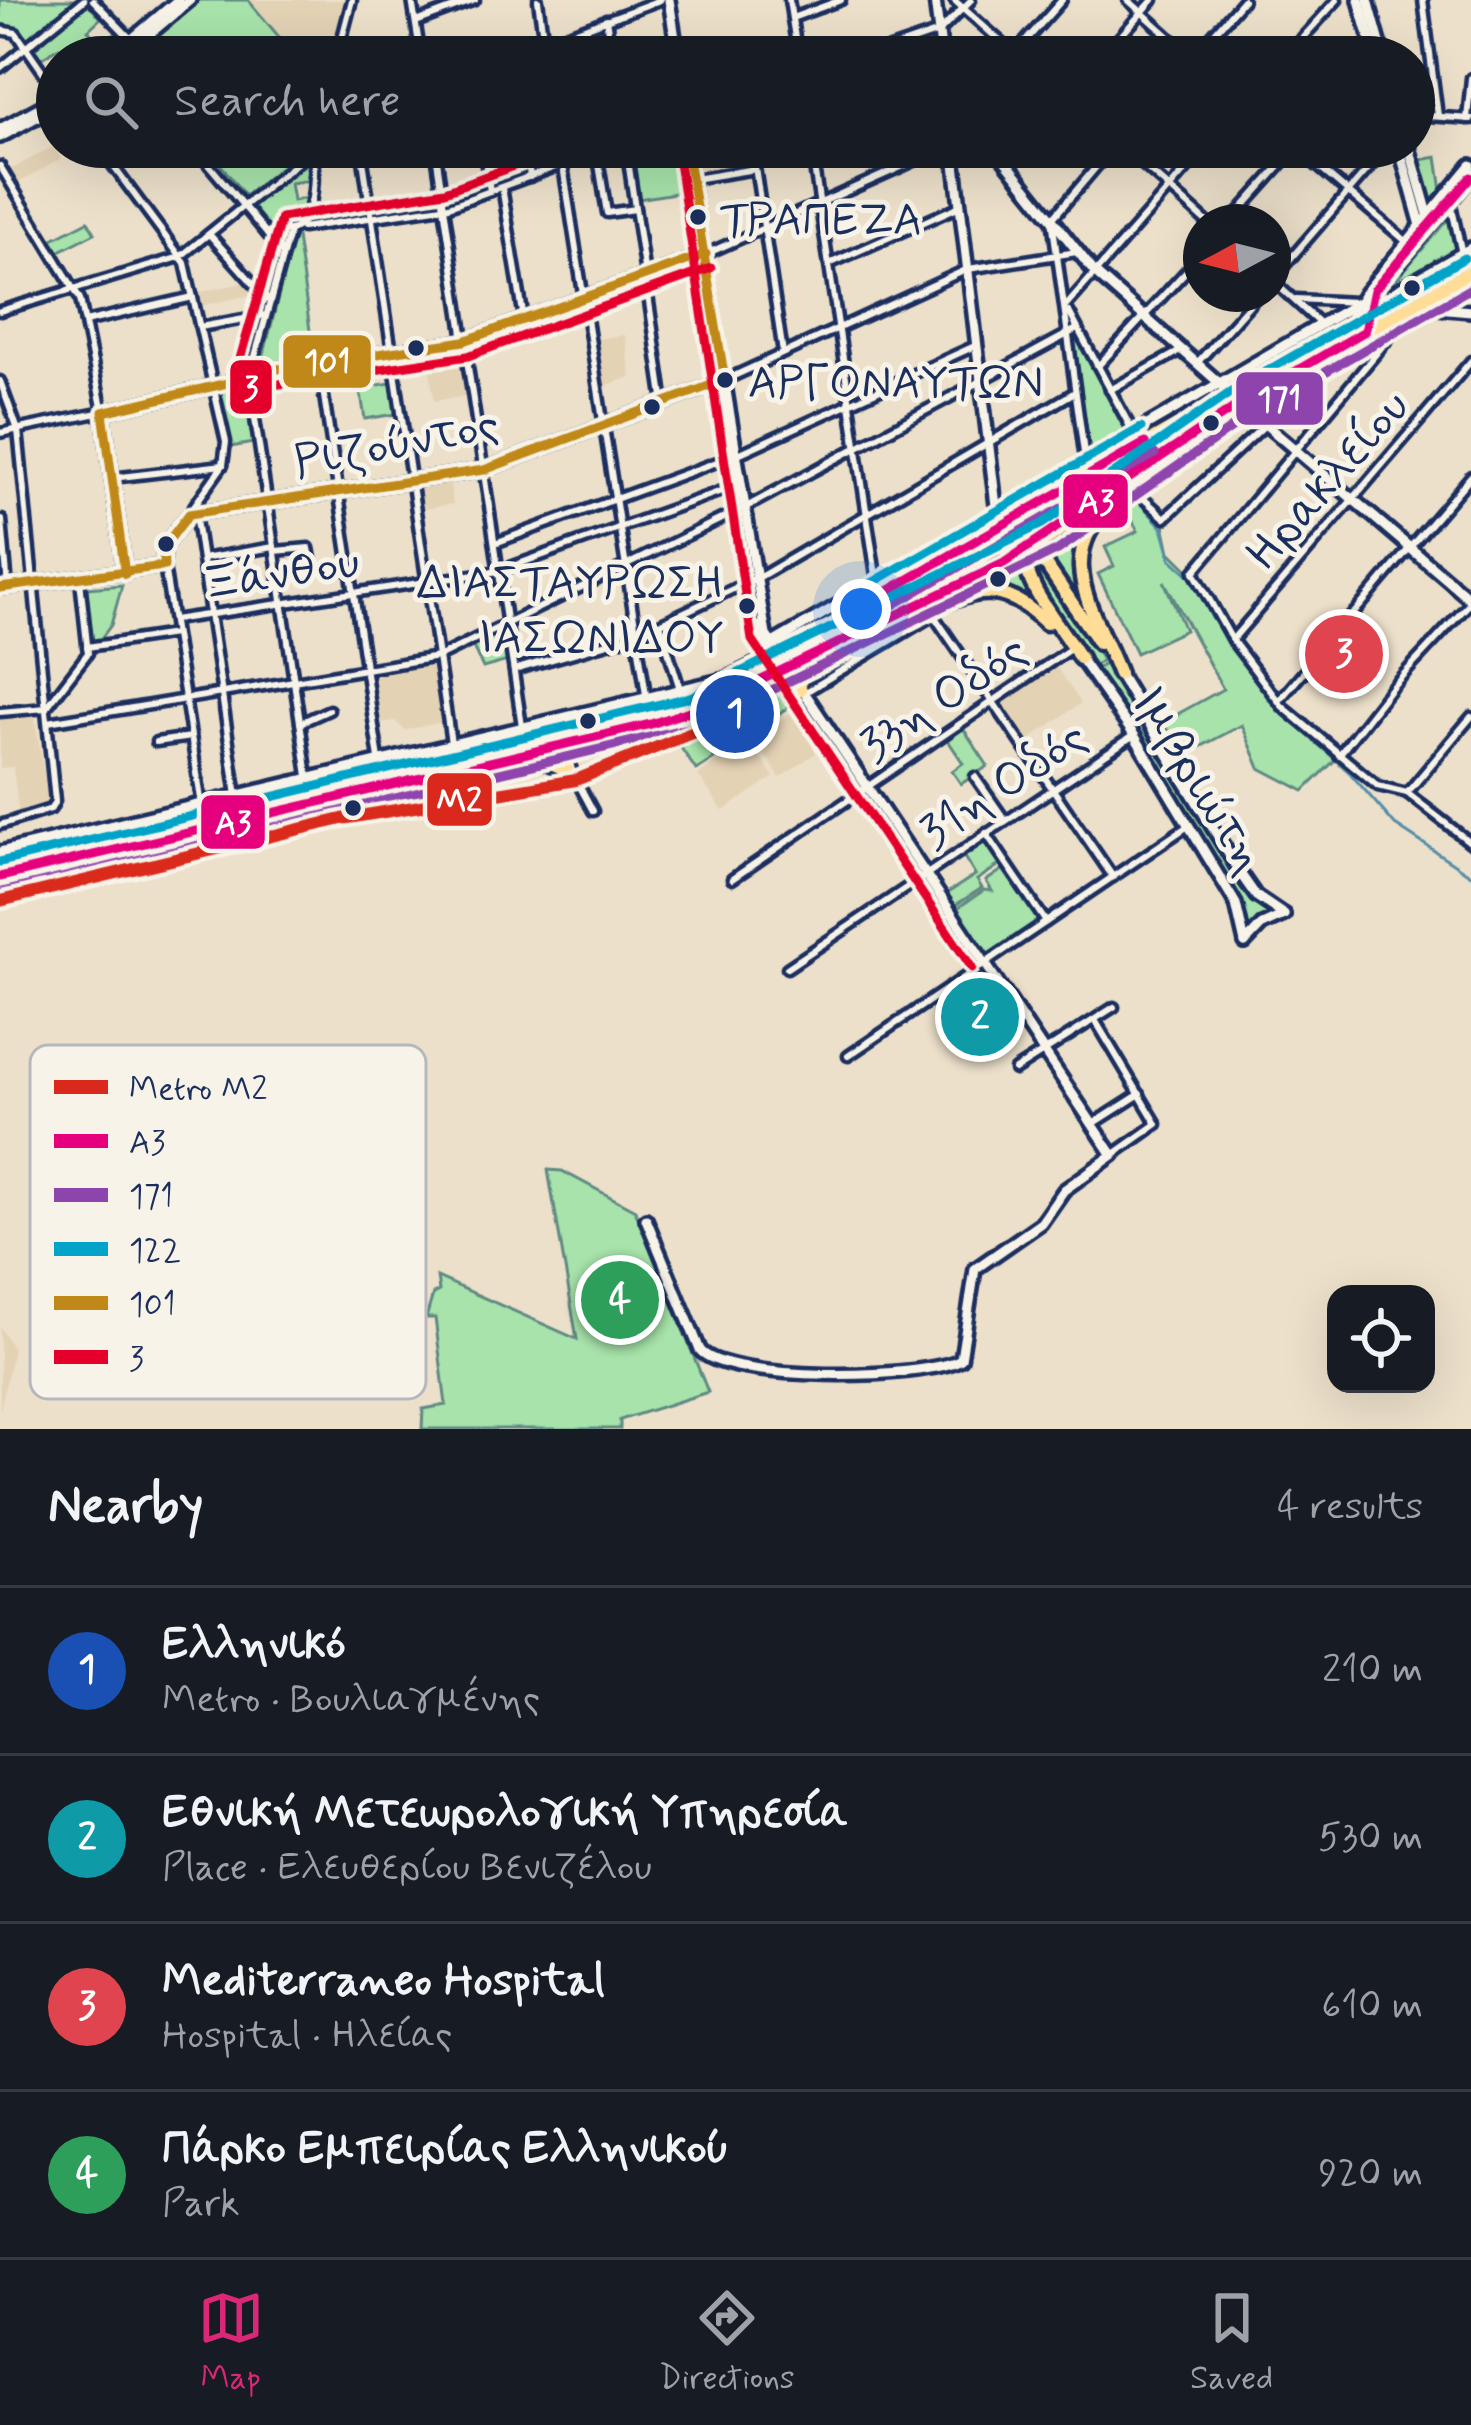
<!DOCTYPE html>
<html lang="en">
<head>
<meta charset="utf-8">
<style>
  :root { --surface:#171b24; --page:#242831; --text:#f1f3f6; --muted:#9ea1a6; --line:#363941; --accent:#db2777 }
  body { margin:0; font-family:Mynerve,sans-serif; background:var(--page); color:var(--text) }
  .controls { position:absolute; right:36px; bottom:36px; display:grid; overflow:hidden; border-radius:24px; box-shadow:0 12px 48px #0002 }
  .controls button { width:108px; height:108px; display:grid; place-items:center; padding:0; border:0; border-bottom:3px solid var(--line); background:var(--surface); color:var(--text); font:60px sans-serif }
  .compass { position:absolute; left:1183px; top:204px; width:108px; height:108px; border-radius:50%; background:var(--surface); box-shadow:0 12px 48px #0002; rotate:263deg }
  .you { position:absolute; left:861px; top:609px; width:42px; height:42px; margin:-30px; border:9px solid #fff; border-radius:50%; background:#1a73e8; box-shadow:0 0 0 18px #1a73e833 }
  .badge { display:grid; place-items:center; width:78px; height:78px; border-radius:50%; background:var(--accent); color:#fff; font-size:39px; font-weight:700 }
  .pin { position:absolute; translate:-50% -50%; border:6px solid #fff; box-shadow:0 3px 12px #0006 }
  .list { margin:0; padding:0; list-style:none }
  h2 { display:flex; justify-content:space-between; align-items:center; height:156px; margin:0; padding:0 48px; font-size:51px }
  h2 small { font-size:39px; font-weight:400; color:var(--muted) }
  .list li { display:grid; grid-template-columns:78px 1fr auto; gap:36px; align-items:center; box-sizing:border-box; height:168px; padding:0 48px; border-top:3px solid var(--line) }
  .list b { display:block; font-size:45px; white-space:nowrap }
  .list p { margin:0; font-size:39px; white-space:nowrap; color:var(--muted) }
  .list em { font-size:39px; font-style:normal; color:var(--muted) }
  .icon { flex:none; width:66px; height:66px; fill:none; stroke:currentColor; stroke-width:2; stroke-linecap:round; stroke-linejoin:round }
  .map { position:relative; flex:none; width:1471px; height:1429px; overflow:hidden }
  .search { position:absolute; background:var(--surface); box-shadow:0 12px 48px #0002; left:36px; right:36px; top:36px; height:132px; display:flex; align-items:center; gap:30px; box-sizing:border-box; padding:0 42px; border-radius:66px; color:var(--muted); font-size:45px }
  .sheet { height:828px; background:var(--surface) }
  nav { display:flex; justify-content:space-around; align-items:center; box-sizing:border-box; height:168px; border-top:3px solid var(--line); background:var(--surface); font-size:33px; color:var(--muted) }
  nav a { display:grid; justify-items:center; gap:6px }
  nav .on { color:var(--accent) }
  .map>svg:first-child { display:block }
  .built { fill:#e4d2b5 }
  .green { fill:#a7e3aa; stroke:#618984; stroke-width:3 }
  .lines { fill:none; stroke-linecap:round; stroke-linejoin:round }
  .stream { stroke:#568eaa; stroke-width:3 }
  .street-casing { stroke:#1b2f5e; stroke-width:15 }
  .secondary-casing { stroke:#1b2f5e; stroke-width:18 }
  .primary-casing { stroke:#1b2f5e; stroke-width:21 }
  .street { stroke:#f7f3e8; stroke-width:6 }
  .secondary { stroke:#f7f3e8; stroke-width:9 }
  .primary { stroke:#ffdd96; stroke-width:12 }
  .primary-bridge-casing { stroke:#1b2f5e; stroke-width:21; stroke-linecap:butt }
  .primary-bridge { stroke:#ffdd96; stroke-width:12 }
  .bus-1-casing { stroke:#f7f3e8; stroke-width:18 }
  .bus-2-casing { stroke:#f7f3e8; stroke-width:18 }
  .bus-3-casing { stroke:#f7f3e8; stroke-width:18 }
  .bus-4-casing { stroke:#f7f3e8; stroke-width:18 }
  .bus-5-casing { stroke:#f7f3e8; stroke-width:18 }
  .bus-1 { stroke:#e5007d; stroke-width:9 }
  .bus-2 { stroke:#8e44ad; stroke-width:9 }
  .bus-3 { stroke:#01a3c8; stroke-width:9 }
  .bus-4 { stroke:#c08818; stroke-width:9 }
  .bus-5 { stroke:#e4002b; stroke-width:9 }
  .metro-1-casing { stroke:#f7f3e8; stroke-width:21 }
  .metro-1 { stroke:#da291c; stroke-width:12 }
  .bus-dot { fill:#1b2f5e; stroke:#f7f3e8; stroke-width:4.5 }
  .labels { text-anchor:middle; stroke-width:10; stroke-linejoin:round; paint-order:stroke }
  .bus-label { font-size:45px; fill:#1b2f5e; stroke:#f7f3e8; text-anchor:start }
  .street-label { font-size:48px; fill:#1b2f5e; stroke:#f7f3e8 }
  .key { fill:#f7f3e8; stroke:#b5b8bf; stroke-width:3 }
  .key-label { font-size:33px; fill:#1b2f5e }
  .line-badge { stroke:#f7f3e8; stroke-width:4.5 }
  .badge-label { font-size:33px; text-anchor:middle; font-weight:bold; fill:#fff }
</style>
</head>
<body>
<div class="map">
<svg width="1471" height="1429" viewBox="0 0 1471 1429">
  <rect width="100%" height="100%" fill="#ece0ca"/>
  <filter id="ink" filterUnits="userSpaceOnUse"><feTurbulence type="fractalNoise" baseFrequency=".00833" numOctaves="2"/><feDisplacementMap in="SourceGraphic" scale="24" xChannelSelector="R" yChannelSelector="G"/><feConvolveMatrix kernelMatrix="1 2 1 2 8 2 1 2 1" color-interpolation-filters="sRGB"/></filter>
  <g filter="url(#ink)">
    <g class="built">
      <polygon points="248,0 347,0 333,57 296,57"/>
      <polygon points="54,146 61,159 15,185 8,171"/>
      <polygon points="697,147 749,147 752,167 701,175"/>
      <polygon points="247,282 255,294 200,306 200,292"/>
      <polygon points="625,335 631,377 602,387 595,339"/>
      <polygon points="462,345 466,396 434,401 427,350"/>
      <polygon points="449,478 453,504 424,509 416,483"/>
      <polygon points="434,663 443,722 405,730 395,721 380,723 372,676"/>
      <polygon points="1055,665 1081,703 1026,742 997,700"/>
      <polygon points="803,705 826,746 780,778 755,738"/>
      <polygon points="34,714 49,805 19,817 13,767 0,768 0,716"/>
      <polygon points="748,740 774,777 723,811 698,775"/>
      <polygon points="0,1327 13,1349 0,1411"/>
    </g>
    <g class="green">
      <polygon points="0,0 79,0 29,45 15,27 0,27"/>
      <polygon points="198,0 248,0 296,57 132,57"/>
      <polygon points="86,2 101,18 88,30 101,45 116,33 123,42 105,57 68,57 59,47 40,59 33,50"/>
      <polygon points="207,147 306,147 245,196"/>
      <polygon points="680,147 687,191 638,199 630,149"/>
      <polygon points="1437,157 1442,191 1429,208 1415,161"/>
      <polygon points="308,158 312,180 290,183 293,201 306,198 298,224 268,226 251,205"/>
      <polygon points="1452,214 1457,252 1386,292"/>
      <polygon points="88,221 95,233 52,255 45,243"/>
      <polygon points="297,237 314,359 261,366 293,238"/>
      <polygon points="1077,339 1125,430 1090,451 1073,340"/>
      <polygon points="391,383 396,414 365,419 360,388"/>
      <polygon points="244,385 253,443 231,447 218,391"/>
      <polygon points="1224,401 1226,405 1030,542 1058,508"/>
      <polygon points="1085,482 1023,547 987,546 941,566"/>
      <polygon points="1131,493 1164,524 1170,552 1190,572 1249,671 1298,725 1338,757 1304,791 1260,768 1242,725 1181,757 1163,722 1223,689 1164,581 1185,630 1136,653 1098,574 1114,566 1105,547 1138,531 1121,500"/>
      <polygon points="1094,515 1075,560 1096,633 1065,581 1038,554"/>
      <polygon points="1013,552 791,658 843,625 976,556"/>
      <polygon points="1026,557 1049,575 1102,660 1092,668 1036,592"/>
      <polygon points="1022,560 1025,580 1051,623 1009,590 955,594"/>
      <polygon points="122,585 111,625 99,641 91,642 86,588"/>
      <polygon points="503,629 508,661 483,668 472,645"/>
      <polygon points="892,634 819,683 810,684 804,672"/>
      <polygon points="1104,664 1242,883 1275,915 1247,933 1241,909 1094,671"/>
      <polygon points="782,684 798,701 759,728 754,710 769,702 766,694 755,697"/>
      <polygon points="729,711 727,722 746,718 758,723 709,743 714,759 696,770 669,730"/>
      <polygon points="961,725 988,766 961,784 952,771 963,763 945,736"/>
      <polygon points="546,738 547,743 0,873 0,866"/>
      <polygon points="985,839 1001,864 977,880 982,888 954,906 946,894 975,875 962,854"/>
      <polygon points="1005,868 1043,922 989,958 956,909 984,890 992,891 986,881"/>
      <polygon points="548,1170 562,1171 635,1210 708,1392 620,1420 620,1429 422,1429 423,1409 446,1405 435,1318 426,1318 433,1294 439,1291 437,1277 577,1339"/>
    </g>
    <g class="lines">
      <polyline class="stream" points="1139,502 1162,527 1171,559 1192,578 1212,618 1271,702 1350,773 1395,825 1471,875"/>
      <g class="street-casing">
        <g id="street">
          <polyline points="93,0 132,40"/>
          <polyline points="412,0 421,57"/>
          <polyline points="538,0 546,57"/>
          <polyline points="789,0 798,57"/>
          <polyline points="954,0 1018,57"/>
          <polyline points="1128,0 1192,57"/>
          <polyline points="1423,0 1438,116"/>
          <polyline points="792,18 841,0"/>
          <polyline points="606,19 612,57"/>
          <polyline points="416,22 475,0"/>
          <polyline points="0,30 16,33 57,92"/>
          <polyline points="1014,54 1062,0"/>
          <polyline points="337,57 352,0"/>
          <polyline points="506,57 660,0"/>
          <polyline points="867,57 939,32 971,0"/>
          <polyline points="1102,57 1153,0"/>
          <polyline points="1193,57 1243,0"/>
          <polyline points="1285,57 1337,0"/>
          <polyline points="0,68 84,0"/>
          <polyline points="1414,115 1471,119"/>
          <polyline points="1467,119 1471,78"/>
          <polyline points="99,147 185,263 226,442 223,465 194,506 237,796"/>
          <polyline points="194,147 283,253"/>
          <polyline points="361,147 451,743"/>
          <polyline points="435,147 522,726"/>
          <polyline points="483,147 490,191"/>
          <polyline points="526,147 530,177"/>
          <polyline points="560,147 647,701"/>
          <polyline points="626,147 664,403"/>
          <polyline points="752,147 783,353"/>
          <polyline points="811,147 877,582"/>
          <polyline points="1123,147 1207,222"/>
          <polyline points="1295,147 1407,242"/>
          <polyline points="597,152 607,213 635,209"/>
          <polyline points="1008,162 1022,147"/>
          <polyline points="0,166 80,299 103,412 0,433"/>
          <polyline points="694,179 755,169"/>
          <polyline points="502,187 524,319"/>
          <polyline points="1451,204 1462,254"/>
          <polyline points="1230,222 1297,147"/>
          <polyline points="302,228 449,206 610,147"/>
          <polyline points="209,234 270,302"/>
          <polyline points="267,234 290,230"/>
          <polyline points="706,254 946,147"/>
          <polyline points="829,264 960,206"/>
          <polyline points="1273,279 1387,147"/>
          <polyline points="1273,281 1319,323"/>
          <polyline points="1296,299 1355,302"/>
          <polyline points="1066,306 1206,147"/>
          <polyline points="0,311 180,257 313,150"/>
          <polyline points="1069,312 1133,432"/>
          <polyline points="85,322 193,297"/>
          <polyline points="1400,325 1194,572 1232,640 1282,706 1378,786 1407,793 1471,843"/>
          <polyline points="200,327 266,315"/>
          <polyline points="1198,362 1259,294"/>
          <polyline points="319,363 379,759"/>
          <polyline points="1098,366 1201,255"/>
          <polyline points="725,380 968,269 1077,252"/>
          <polyline points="0,381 18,430 55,801 51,809 0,825"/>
          <polyline points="1110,390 1180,351"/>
          <polyline points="1085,460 1052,219 1113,147"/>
          <polyline points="112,478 223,465"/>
          <polyline points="1132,488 1165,518 1266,424"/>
          <polyline points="2,520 8,587"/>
          <polyline points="495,543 736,455 977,345"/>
          <polyline points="275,551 309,548 313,569"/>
          <polyline points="202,559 274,547"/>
          <polyline points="164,566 202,805"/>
          <polyline points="758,578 1075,392"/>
          <polyline points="930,610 1113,877"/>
          <polyline points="173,620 499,571 741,484"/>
          <polyline points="660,624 680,689"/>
          <polyline points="1232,640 1471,361"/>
          <polyline points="87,647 174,634"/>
          <polyline points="1315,662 1338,680 1366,648 1344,628"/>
          <polyline points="514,670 636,635 752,580"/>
          <polyline points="804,693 934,615"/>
          <polyline points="1279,701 1471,476"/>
          <polyline points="46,708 88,653 80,580"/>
          <polyline points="0,712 46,708"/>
          <polyline points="48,722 438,657 752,504 1077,329"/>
          <polyline points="300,723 329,710"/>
          <polyline points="156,742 191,737"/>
          <polyline points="563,742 572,770"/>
          <polyline points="557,744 593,811"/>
          <polyline points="1339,755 1391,688 1471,602"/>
          <path d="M308 776 249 378 290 230C318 223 314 170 314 147"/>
          <polyline points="975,777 1005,820"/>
          <polyline points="1407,793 1471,717"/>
          <polyline points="986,833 1046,922"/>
          <polyline points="732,879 1070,649"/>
          <polyline points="787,968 1134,735"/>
          <polyline points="1095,1020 1157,1124 1113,1155"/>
          <polyline points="848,1056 1188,826"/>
          <polyline points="1015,1070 1114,1007"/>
          <polyline points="1093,1124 1140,1094"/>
        </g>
      </g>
      <g class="secondary-casing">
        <g id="secondary">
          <polyline points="669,0 678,57"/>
          <polyline points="935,0 942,57"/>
          <polyline points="1359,0 1375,57"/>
          <polyline points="1368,0 1384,57"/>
          <polyline points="111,57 178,0"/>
          <polyline points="122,57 190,0"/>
          <polyline points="0,129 57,98"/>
          <polyline points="0,137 57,106"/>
          <polyline points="953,147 997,514"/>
          <polyline points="994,147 1095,273 1226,389"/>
          <polyline points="1399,147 1422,229"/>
          <polyline points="1409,147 1430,221"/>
          <polyline points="1398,265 1471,177"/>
          <polyline points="1373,293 1384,298 1471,248"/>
          <polyline points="1425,307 1471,311"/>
          <polyline points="1342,331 1365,293 1471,165"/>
          <polyline points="251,373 464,341 706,254"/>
          <polyline points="1238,401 1471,600"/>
          <polyline points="1248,409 1471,280"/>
          <polyline points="125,574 103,412 249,378"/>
          <polyline points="0,588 164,566 163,548 189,514 484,470 725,380"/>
          <polyline points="758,626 772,659"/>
          <polyline points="771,644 1359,302"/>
          <polyline points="1080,658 1134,735 1236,904 1245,943"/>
          <polyline points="1119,674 1242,876 1256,896 1284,915"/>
          <polyline points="0,852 721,680"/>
          <polyline points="1245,943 1262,925 1284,915"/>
          <path d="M646 1219 700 1350C726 1382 925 1380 961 1359L975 1269 1041 1223 1064 1190 1113 1155 766 635 686 147"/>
        </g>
      </g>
      <g class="primary-casing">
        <g id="primary">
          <path d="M1118 499C1048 554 1094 609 1119 674"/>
          <polyline points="1050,537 1241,403 1471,271"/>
          <polyline points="1047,566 1099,643"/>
          <polyline points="936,572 1001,547"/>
          <path d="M902 618C963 600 992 569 1046 623"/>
          <path d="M1080 658C1034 586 985 550 1081 489"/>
          <polyline points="800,690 799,669 807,659"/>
          <polyline points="528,753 567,770"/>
          <polyline points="0,861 688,699 777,655 1471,257"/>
          <polyline points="0,877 679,716 1004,563"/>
        </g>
      </g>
      <use href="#street" class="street"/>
      <use href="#secondary" class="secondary"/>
      <use href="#primary" class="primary"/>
      <g class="primary-bridge-casing">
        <g id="primary-bridge">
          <polyline points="1001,547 1022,550 1047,566"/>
          <polyline points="1004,563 1050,537"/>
        </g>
      </g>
      <use href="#primary-bridge" class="primary-bridge"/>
      <g class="bus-1-casing">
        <g id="bus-1">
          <polyline points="869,602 1145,443"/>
          <polyline points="0,877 651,724 716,702 1004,563 1241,403 1365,331 1374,290 1471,177"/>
        </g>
      </g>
      <g class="bus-2-casing">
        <g id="bus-2">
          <polyline points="874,616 1155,454"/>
          <polyline points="3,892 700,725 1058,550 1249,416 1471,288"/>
        </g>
      </g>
      <g class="bus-3-casing">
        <g id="bus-3">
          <polyline points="860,590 1141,428"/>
          <polyline points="0,862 690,697 1042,524 1234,390 1464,258"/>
        </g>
      </g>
      <g class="bus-4-casing">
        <g id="bus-4">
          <polyline points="125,574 103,412 249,378 251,373 464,341 706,254"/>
          <polyline points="0,588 164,566 163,548 189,514 484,470 725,380 686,147"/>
        </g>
      </g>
      <g class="bus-5-casing">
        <g id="bus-5">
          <polyline points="566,147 445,191 281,218 237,369 239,382 253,388 468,356 711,268"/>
          <polyline points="677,149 752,640 972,968"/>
        </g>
      </g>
      <use href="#bus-1" class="bus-1"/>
      <use href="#bus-2" class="bus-2"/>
      <use href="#bus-3" class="bus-3"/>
      <use href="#bus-4" class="bus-4"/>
      <use href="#bus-5" class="bus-5"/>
      <g class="metro-1-casing">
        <polyline id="metro-1" points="0,901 342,819 576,780 736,715"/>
      </g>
      <use href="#metro-1" class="metro-1"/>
    </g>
  </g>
  <g class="bus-dot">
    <circle cx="698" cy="217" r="10"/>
    <circle cx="1412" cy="288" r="10"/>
    <circle cx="416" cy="348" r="10"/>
    <circle cx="725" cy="380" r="10"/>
    <circle cx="652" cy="407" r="10"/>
    <circle cx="1211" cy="423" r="10"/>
    <circle cx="166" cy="544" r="10"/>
    <circle cx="998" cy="579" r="10"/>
    <circle cx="747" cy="606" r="10"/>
    <circle cx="588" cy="721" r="10"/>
    <circle cx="353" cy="808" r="10"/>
  </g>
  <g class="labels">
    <g class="bus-label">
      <text x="720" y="234">ΤΡΑΠΕΖΑ</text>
      <text x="748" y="397">ΑΡΓΟΝΑΥΤΩΝ</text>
      <text x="724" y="597" text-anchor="end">ΔΙΑΣΤΑΥΡΩΣΗ<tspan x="724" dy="55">ΙΑΣΩΝΙΔΟΥ</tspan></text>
    </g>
    <g class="street-label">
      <text transform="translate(396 441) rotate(-11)" y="17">Ριζούντος</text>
      <text transform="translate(1326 479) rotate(-49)" y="17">Ηρακλείου</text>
      <text transform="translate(280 571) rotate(-9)" y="17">Ξάνθου</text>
      <text transform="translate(942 696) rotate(-34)" y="17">33η Οδός</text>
      <text transform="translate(1200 779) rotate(58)" y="17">Ιμβριώτη</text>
      <text transform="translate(1002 783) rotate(-34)" y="17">31η Οδός</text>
    </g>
  </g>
  <rect x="30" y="1045" width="396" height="354" rx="18" class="key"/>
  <rect x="54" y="1080" width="54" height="14" fill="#da291c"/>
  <rect x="54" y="1134" width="54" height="14" fill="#e5007d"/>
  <rect x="54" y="1188" width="54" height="14" fill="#8e44ad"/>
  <rect x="54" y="1242" width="54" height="14" fill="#01a3c8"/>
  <rect x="54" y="1296" width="54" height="14" fill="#c08818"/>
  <rect x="54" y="1350" width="54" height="14" fill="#e4002b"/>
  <g class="key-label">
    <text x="129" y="1099">Metro Μ2</text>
    <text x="129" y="1153">Α3</text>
    <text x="129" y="1207">171</text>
    <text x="129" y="1261">122</text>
    <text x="129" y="1315">101</text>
    <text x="129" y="1369">3</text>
  </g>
  <g class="line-badge">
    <rect x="281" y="333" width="92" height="57" rx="12" fill="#c08818"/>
    <rect x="228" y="358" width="46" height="58" rx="12" fill="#e4002b"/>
    <rect x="1234" y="370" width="91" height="57" rx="12" fill="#8e44ad"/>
    <rect x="1061" y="472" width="69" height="58" rx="12" fill="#e5007d"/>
    <rect x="425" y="771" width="69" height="57" rx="12" fill="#da291c"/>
    <rect x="199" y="793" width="68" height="58" rx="12" fill="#e5007d"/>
  </g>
  <g class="badge-label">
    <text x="327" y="373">101</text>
    <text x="251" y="399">3</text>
    <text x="1279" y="410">171</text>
    <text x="1096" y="513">Α3</text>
    <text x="459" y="811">Μ2</text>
    <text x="233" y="834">Α3</text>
  </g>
</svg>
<div class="controls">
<button><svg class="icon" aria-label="locate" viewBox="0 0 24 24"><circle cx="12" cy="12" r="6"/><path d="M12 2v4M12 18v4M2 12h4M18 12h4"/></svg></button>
</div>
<svg class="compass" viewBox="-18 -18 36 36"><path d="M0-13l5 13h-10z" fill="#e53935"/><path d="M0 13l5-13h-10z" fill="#9ea1a6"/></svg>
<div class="you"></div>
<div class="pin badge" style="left:735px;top:714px;background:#1a4fb4">1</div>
<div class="pin badge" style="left:980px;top:1017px;background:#0f9aa8">2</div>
<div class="pin badge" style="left:1344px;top:654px;background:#e0444e">3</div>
<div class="pin badge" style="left:620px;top:1300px;background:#2e9e5b">4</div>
<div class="search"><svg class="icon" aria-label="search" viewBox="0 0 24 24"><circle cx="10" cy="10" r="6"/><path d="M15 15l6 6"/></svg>Search here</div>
</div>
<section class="sheet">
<h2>Nearby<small>4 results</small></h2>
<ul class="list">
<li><span class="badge" style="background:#1a4fb4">1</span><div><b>Ελληνικό</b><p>Metro · Βουλιαγμένης</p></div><em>210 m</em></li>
<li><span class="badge" style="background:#0f9aa8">2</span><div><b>Εθνική Μετεωρολογική Υπηρεσία</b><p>Place · Ελευθερίου Βενιζέλου</p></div><em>530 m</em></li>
<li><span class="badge" style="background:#e0444e">3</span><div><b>Mediterraneo Hospital</b><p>Hospital · Ηλείας</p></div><em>610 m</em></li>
<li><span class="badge" style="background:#2e9e5b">4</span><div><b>Πάρκο Εμπειρίας Ελληνικού</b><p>Park</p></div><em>920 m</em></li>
</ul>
</section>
<nav>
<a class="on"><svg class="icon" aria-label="map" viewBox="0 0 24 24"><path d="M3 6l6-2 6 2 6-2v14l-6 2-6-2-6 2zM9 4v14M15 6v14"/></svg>Map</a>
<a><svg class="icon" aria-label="directions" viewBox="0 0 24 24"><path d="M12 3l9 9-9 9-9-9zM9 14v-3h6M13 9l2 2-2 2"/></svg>Directions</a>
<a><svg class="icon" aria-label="saved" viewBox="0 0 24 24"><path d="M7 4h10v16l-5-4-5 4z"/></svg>Saved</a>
</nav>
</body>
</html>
